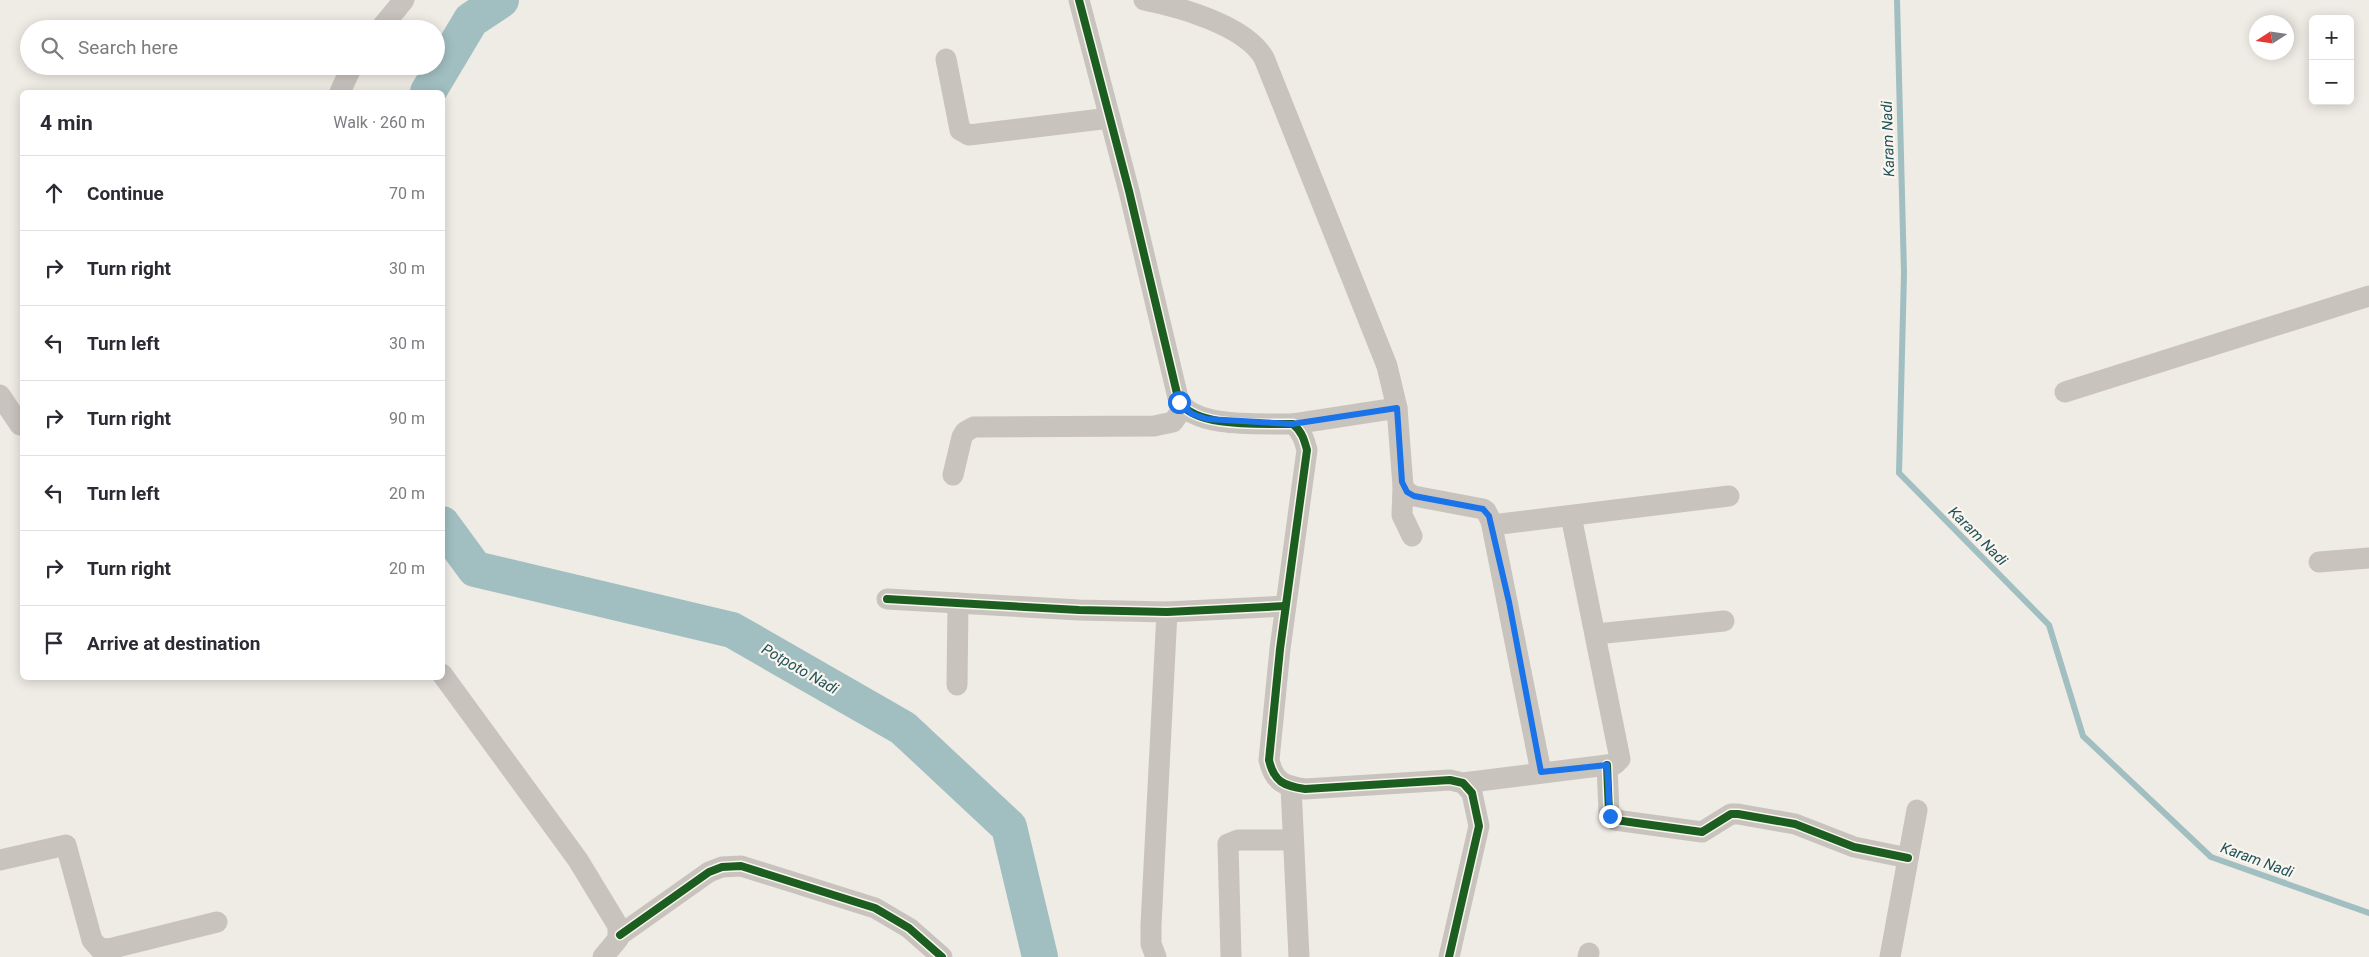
<!DOCTYPE html>
<html lang="en">
<head>
<meta charset="utf-8">
<style>
  :root { --surface:#fff; --page:#f2f2f3; --text:#2b2b33; --muted:#7c7c81; --line:#e1e1e2 }
  body { margin:0; font-family:Roboto,sans-serif; background:var(--page); color:var(--text) }
  .controls { position:absolute; right:15px; top:15px; display:grid; overflow:hidden; border-radius:8px; box-shadow:0 2px 12px #0003 }
  .controls button { width:45px; height:45px; display:grid; place-items:center; padding:0; border:0; border-bottom:1px solid var(--line); background:var(--surface); color:var(--text); font:25px sans-serif }
  .compass { position:absolute; left:2249px; top:15px; width:45px; height:45px; border-radius:50%; background:var(--surface); box-shadow:0 2px 12px #0003; rotate:258deg }
  .stop { position:absolute; width:15px; height:15px; margin:-11px; border:4px solid #1a73e8; border-radius:50%; background:#fff }
  .stop.end { background:#1a73e8; border-color:#fff; box-shadow:0 1px 5px #0008 }
  .list { margin:0; padding:0; list-style:none }
  h2 { display:flex; justify-content:space-between; align-items:center; height:65px; margin:0; padding:0 20px; font-size:21px }
  h2 small { font-size:16px; font-weight:400; color:var(--muted) }
  .list li { display:grid; grid-template-columns:32px 1fr auto; gap:15px; align-items:center; box-sizing:border-box; height:75px; padding:0 20px; border-top:1px solid var(--line) }
  .list b { display:block; font-size:19px; white-space:nowrap }
  .list em { font-size:16px; font-style:normal; color:var(--muted) }
  .icon { flex:none; width:28px; height:28px; fill:none; stroke:currentColor; stroke-width:2; stroke-linecap:round; stroke-linejoin:round }
  .map { position:relative; flex:none; width:2369px; height:957px; overflow:hidden }
  .search { position:absolute; background:var(--surface); box-shadow:0 2px 12px #0003; left:20px; top:20px; width:425px; height:55px; display:flex; align-items:center; gap:12px; box-sizing:border-box; padding:0 18px; border-radius:28px; color:var(--muted); font-size:19px }
  .panel { position:absolute; background:var(--surface); box-shadow:0 2px 12px #0003; left:20px; top:90px; width:425px; height:590px; border-radius:8px }
  .map>svg:first-child { display:block }
  .lines { fill:none; stroke-linecap:round; stroke-linejoin:round }
  .stream { stroke:#a1bec0; stroke-width:6 }
  .river { stroke:#a1bec0; stroke-width:36 }
  .minor { stroke:#c9c3be; stroke-width:21 }
  .cycleway-casing { stroke:#faf5ee; stroke-width:11 }
  .cycleway { stroke:#1b5e20; stroke-width:8 }
  .route { stroke:#1a73e8; stroke-width:6 }
  .labels { text-anchor:middle; stroke-width:4.5; stroke-linejoin:round; paint-order:stroke }
  .water-label { font-size:15px; font-style:italic; fill:#21545b; stroke:#faf5ee }
</style>
</head>
<body>
<div class="map">
<svg width="2369" height="957" viewBox="0 0 2369 957">
  <rect width="100%" height="100%" fill="#efebe5"/>
  <g class="lines">
    <polyline class="stream" points="1897,0 1904,273 1899,473 2049,625 2083,736 2211,857 2369,913"/>
    <g class="river">
      <polyline points="428,92 471,20 501,0"/>
      <polyline points="442,524 475,569 732,630 903,728 1009,827 1040,957"/>
    </g>
    <g class="minor">
      <path d="M1079 0 1129 191 1179 402C1199 429 1262 423 1293 424 1302 432 1304 439 1307 450L1280 649 1269 760C1274 782 1284 786 1305 789L1450 780 1463 783 1472 793 1479 826 1449 957"/>
      <path d="M1144 0C1179 7 1245 25 1264 58L1387 366 1397 408 1403 486 1407 492 1414 496 1483 509 1486 511 1491 521 1541 772"/>
      <polyline points="380,29 404,0"/>
      <polyline points="946,59 960,130 969,135 1110,118"/>
      <polyline points="340,92 352,66"/>
      <polyline points="2065,392 2369,296"/>
      <polyline points="0,395 20,425"/>
      <polyline points="1293,424 1397,408"/>
      <polyline points="953,475 962,437 965,432 974,427 1154,426 1173,422 1183,408"/>
      <polyline points="1403,486 1402,515 1412,536"/>
      <polyline points="1492,525 1729,496"/>
      <polyline points="2319,562 2369,558"/>
      <polyline points="887,599 1079,610 1167,612 1285,606"/>
      <polyline points="1596,634 1724,621"/>
      <polyline points="442,674 578,860 618,926 618,939 603,957"/>
      <polyline points="957,685 958,603"/>
      <polyline points="1607,765 1609,813 1615,820 1702,832 1731,814 1738,814 1795,824 1854,847 1908,858"/>
      <polyline points="1463,783 1615,764 1620,759 1571,516"/>
      <polyline points="1291,787 1299,957"/>
      <polyline points="0,860 66,845 92,940 99,948 109,949 217,922"/>
      <polyline points="620,935 709,872 722,867 741,866 875,908 909,928 942,957"/>
      <polyline points="1156,957 1151,944 1151,925 1167,612"/>
      <polyline points="1231,957 1228,844 1238,840 1293,840"/>
      <polyline points="1588,957 1589,953"/>
      <polyline points="1890,957 1917,810"/>
    </g>
    <g class="cycleway-casing">
      <g id="cycleway">
        <path d="M1079 0 1129 191 1179 402C1199 429 1262 423 1293 424 1302 432 1304 439 1307 450L1280 649 1269 760C1274 782 1284 786 1305 789L1450 780 1463 783 1472 793 1479 826 1449 957"/>
        <polyline points="887,599 1079,610 1167,612 1285,606"/>
        <polyline points="1607,765 1609,813 1615,820 1702,832 1731,814 1738,814 1795,824 1854,847 1908,858"/>
        <polyline points="620,935 709,872 722,867 741,866 875,908 909,928 942,957"/>
      </g>
    </g>
    <use href="#cycleway" class="cycleway"/>
  </g>
  <g class="lines">
    <polyline class="route" points="1179,402 1192,414 1207,419 1292,424 1397,408 1402,482 1407,492 1414,496 1483,509 1489,516 1509,602 1541,772 1607,765 1610,816"/>
  </g>
  <g class="labels">
    <g class="water-label">
      <text transform="translate(1888 139) rotate(-92)" y="5">Karam Nadi</text>
      <text transform="translate(1978 536) rotate(45)" y="5">Karam Nadi</text>
      <text transform="translate(800 669) rotate(30)" y="5">Potpoto Nadi</text>
      <text transform="translate(2257 860) rotate(20)" y="5">Karam Nadi</text>
    </g>
  </g>
</svg>
<div class="controls">
<button>+</button>
<button>−</button>
</div>
<svg class="compass" viewBox="-18 -18 36 36"><path d="M0-13l5 13h-10z" fill="#e53935"/><path d="M0 13l5-13h-10z" fill="#7c7c81"/></svg>
<div class="stop" style="left:1179px;top:402px"></div>
<div class="stop end" style="left:1610px;top:816px"></div>
<div class="search"><svg class="icon" aria-label="search" viewBox="0 0 24 24"><circle cx="10" cy="10" r="6"/><path d="M15 15l6 6"/></svg>Search here</div>
<section class="panel">
<h2>4 min<small>Walk · 260 m</small></h2>
<ul class="list">
<li><svg class="icon" aria-label="ahead" viewBox="0 0 24 24"><path d="M12 20V5M6 11l6-6 6 6"/></svg><div><b>Continue</b></div><em>70 m</em></li>
<li><svg class="icon" aria-label="right" viewBox="0 0 24 24"><path d="M7 20v-9h11M14 6l5 5-5 5"/></svg><div><b>Turn right</b></div><em>30 m</em></li>
<li><svg class="icon" aria-label="left" viewBox="0 0 24 24"><path d="M17 20v-9H6M10 6l-5 5 5 5"/></svg><div><b>Turn left</b></div><em>30 m</em></li>
<li><svg class="icon" aria-label="right" viewBox="0 0 24 24"><path d="M7 20v-9h11M14 6l5 5-5 5"/></svg><div><b>Turn right</b></div><em>90 m</em></li>
<li><svg class="icon" aria-label="left" viewBox="0 0 24 24"><path d="M17 20v-9H6M10 6l-5 5 5 5"/></svg><div><b>Turn left</b></div><em>20 m</em></li>
<li><svg class="icon" aria-label="right" viewBox="0 0 24 24"><path d="M7 20v-9h11M14 6l5 5-5 5"/></svg><div><b>Turn right</b></div><em>20 m</em></li>
<li><svg class="icon" aria-label="arrive" viewBox="0 0 24 24"><path d="M6 21V4h12l-3 4 3 4H6"/></svg><div><b>Arrive at destination</b></div></li>
</ul>
</section>
</div>
</body>
</html>
